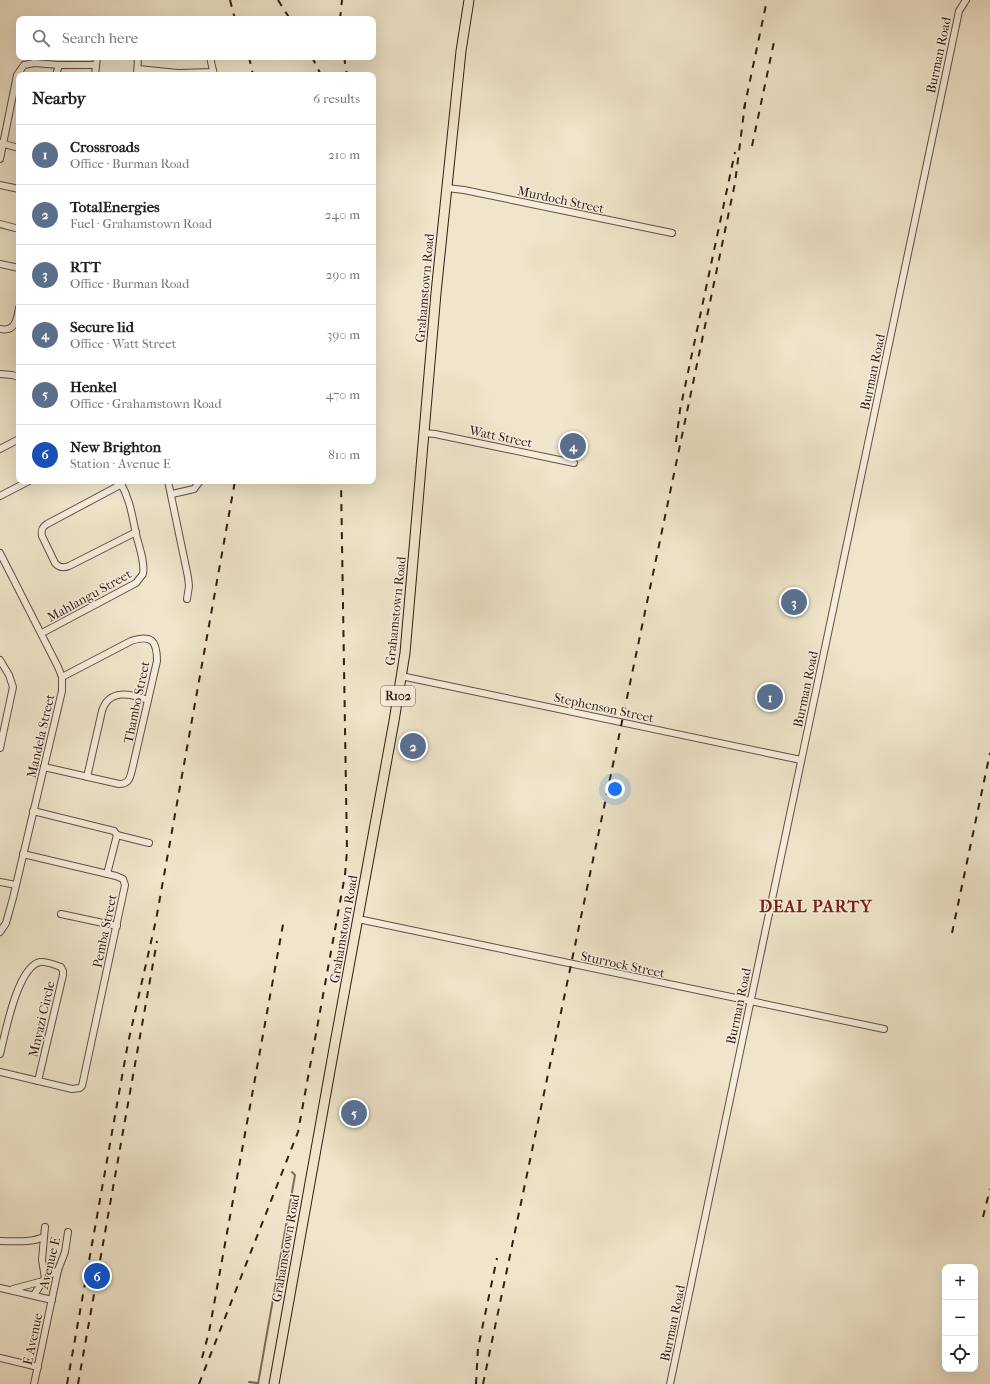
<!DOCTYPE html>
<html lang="en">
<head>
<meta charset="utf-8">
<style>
  :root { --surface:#fff; --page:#f2f2f2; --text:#202124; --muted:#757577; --line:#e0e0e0; --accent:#d93025 }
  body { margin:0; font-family:"IM FELL French Canon",serif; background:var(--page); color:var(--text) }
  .controls { position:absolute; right:12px; bottom:12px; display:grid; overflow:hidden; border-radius:8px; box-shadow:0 4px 16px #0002 }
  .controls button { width:36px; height:36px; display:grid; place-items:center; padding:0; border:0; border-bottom:1px solid var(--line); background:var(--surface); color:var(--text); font:20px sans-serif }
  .you { position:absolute; left:615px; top:789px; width:14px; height:14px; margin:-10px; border:3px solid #fff; border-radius:50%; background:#1a73e8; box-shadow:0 0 0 6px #1a73e833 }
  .badge { display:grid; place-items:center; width:26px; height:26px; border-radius:50%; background:var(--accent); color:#fff; font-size:13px; font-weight:700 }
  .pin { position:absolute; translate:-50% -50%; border:2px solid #fff; box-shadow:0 1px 4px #0006 }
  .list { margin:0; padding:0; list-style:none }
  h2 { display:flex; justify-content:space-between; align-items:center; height:52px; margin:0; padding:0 16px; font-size:17px }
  h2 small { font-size:13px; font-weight:400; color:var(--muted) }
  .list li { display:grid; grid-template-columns:26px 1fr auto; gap:12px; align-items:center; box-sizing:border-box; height:60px; padding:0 16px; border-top:1px solid var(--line) }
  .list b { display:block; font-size:15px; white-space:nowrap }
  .list p { margin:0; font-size:13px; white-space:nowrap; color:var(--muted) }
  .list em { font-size:13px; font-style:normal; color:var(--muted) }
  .icon { flex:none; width:22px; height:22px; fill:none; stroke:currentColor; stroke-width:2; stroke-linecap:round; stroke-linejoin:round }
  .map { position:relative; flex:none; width:990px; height:1384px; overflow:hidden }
  .search { position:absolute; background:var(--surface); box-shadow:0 4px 16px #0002; left:16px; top:16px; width:360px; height:44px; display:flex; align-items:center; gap:10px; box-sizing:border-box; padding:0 14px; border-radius:8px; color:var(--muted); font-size:15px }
  .panel { position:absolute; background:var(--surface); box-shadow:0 4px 16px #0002; left:16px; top:72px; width:360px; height:412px; border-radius:8px }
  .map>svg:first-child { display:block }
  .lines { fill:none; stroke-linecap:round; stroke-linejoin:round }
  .stream { stroke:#7e6c5c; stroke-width:2 }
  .street-casing { stroke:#634e42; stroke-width:8 }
  .primary-casing { stroke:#341c14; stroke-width:11 }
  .street { stroke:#f5eedd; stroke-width:6 }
  .primary { stroke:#efe5ca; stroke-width:9 }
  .rail { stroke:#341c14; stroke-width:2; stroke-dasharray:7 7; stroke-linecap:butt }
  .labels { text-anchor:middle; stroke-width:3; stroke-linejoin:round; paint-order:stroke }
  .shield { fill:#f5eedd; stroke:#6e5b50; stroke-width:1 }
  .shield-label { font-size:12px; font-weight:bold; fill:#341c14 }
  .street-label { font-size:13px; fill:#341c14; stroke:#f5eedd }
  .district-label { font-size:17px; font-weight:bold; letter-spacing:1px; fill:#7a1f14; stroke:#f5eedd }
</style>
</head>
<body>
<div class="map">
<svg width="990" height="1384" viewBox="0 0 990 1384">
  <rect width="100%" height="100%" fill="#efe5ca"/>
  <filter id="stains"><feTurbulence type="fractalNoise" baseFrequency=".005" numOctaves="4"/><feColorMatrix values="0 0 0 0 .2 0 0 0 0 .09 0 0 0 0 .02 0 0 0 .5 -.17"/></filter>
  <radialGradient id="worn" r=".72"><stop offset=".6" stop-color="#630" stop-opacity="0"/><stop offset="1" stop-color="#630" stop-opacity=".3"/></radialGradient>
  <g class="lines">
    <g class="stream">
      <polyline points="249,1382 257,1383"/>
      <polyline points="258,1384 295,1175 292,1172"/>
    </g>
    <g class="street-casing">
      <g id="street">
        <polyline points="210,57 214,75"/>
        <polyline points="138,69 178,73 213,72"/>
        <polyline points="56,75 59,65"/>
        <polyline points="95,75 97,57"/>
        <polyline points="137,75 138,57"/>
        <polyline points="0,143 19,148"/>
        <polyline points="0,159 17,75 24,65 34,63 59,65 96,65"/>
        <polyline points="0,185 19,189"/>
        <polyline points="447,188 464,190 672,233"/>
        <polyline points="0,224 19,229"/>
        <polyline points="0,264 19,268"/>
        <path d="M0 329C15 332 17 320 19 308"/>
        <polyline points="0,374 12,375 19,377"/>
        <polyline points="424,433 435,434 574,463"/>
        <polyline points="0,449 19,439"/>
        <polyline points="168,481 188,577 189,586 187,599"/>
        <path d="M122 484 47 524C42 527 41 530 42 536L55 563C59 568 64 568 69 566L136 532"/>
        <polyline points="172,494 194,489 200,481"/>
        <polyline points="0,496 29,481"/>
        <polyline points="0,553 58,667 62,677 62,691 13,898 6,923 0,932"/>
        <path d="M42 633 136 583 143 574C145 561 139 547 136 534 132 515 130 499 120 482"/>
        <polyline points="0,660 9,675 13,687 0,748"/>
        <polyline points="401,676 801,760"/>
        <path d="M44 767 119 784C129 784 130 778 132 770L157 661C157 641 152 634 131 641L62 677"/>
        <path d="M87 777 102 711C109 688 131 694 148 700"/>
        <polyline points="33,811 114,831 117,835 107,874"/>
        <polyline points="117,835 149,843"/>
        <polyline points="0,882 16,885"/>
        <polyline points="61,914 117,926"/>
        <polyline points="358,919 884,1029"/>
        <path d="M0 1054C5 1035 17 967 40 962 46 961 55 965 61 967L63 971V975L38 1081"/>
        <polyline points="0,1072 72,1089 80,1088 82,1086 125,885 123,879 116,876 23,854"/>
        <polyline points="44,1237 42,1260 45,1278"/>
        <path d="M0 1241C14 1241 31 1243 44 1237L45 1227"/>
        <polyline points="0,1288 52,1300"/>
        <polyline points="13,1289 43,1281"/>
        <polyline points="34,1295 45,1278 58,1270"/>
        <polyline points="0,1358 38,1367"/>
        <polyline points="34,1384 58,1270 65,1252 68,1232"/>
        <polyline points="670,1384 958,16 959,11 966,0"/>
      </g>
    </g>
    <g class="primary-casing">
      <polyline id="primary" points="274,1384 335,1043 394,721 405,653 436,293 461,51 469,0"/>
    </g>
    <use href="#street" class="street"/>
    <use href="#primary" class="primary"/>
    <g class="rail">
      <polyline points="230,0 235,19"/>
      <polyline points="278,0 290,19"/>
      <polyline points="340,19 342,0"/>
      <polyline points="249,57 253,75"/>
      <polyline points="312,57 321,75"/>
      <polyline points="344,57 347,75"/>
      <polyline points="744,109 767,0"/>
      <polyline points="752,146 774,42"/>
      <polyline points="676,442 680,410 735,152"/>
      <polyline points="952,933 990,753"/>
      <polyline points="983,1217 990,1189"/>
      <polyline points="202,1358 209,1332 284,919"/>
      <polyline points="67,1384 128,1043 156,920 235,481"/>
      <polyline points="78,1384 157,941"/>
      <polyline points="199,1384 298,1132 345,875 347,851 341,481"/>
      <polyline points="476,1384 478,1348 497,1258"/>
      <polyline points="483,1384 735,183 745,104"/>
    </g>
  </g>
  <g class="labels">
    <rect class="shield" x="381" y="686" width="34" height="20" rx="3"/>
    <g class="shield-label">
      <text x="398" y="700">R102</text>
    </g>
    <g class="street-label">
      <text transform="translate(938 55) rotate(-78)" y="5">Burman Road</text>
      <text transform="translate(561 199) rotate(12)" y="5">Murdoch Street</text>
      <text transform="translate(424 288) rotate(-85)" y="5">Grahamstown Road</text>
      <text transform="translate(872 372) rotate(-78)" y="5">Burman Road</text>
      <text transform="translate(501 436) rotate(12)" y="5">Watt Street</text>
      <text transform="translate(89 595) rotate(-29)" y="5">Mahlangu Street</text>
      <text transform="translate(395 611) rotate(-84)" y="5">Grahamstown Road</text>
      <text transform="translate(805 689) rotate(-78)" y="5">Burman Road</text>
      <text transform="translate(136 702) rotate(-78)" y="5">Thambo Street</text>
      <text transform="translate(604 707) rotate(12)" y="5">Stephenson Street</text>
      <text transform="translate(40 736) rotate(-77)" y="5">Mandela Street</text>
      <text transform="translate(343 929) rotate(-80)" y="5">Grahamstown Road</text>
      <text transform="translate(104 931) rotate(-78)" y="5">Pemba Street</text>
      <text transform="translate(623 964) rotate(12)" y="5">Sturrock Street</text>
      <text transform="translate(738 1006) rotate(-78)" y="5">Burman Road</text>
      <text transform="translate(41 1019) rotate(-77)" y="5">Mnyazi Circle</text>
      <text transform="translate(285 1248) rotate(-80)" y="5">Grahamstown Road</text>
      <text transform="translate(49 1263) rotate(-76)" y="5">Avenue E</text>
      <text transform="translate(672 1323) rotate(-78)" y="5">Burman Road</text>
      <text transform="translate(32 1339) rotate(-78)" y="5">E Avenue</text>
    </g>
    <g class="district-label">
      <text x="816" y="912">DEAL PARTY</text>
    </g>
  </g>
  <rect width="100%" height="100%" filter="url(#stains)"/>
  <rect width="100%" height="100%" fill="url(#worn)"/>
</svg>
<div class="controls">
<button>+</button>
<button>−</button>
<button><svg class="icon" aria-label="locate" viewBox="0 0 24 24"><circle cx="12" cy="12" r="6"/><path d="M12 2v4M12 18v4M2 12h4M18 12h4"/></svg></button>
</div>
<div class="you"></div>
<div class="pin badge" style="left:770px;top:697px;background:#5c6f8a">1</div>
<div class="pin badge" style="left:413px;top:746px;background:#5c6f8a">2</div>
<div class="pin badge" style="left:794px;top:602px;background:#5c6f8a">3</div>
<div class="pin badge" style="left:573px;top:446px;background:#5c6f8a">4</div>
<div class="pin badge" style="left:354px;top:1113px;background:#5c6f8a">5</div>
<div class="pin badge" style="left:97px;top:1276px;background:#1a4fb4">6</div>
<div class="search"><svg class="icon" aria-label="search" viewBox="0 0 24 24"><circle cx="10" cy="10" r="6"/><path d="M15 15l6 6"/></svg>Search here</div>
<section class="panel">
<h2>Nearby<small>6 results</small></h2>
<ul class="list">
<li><span class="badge" style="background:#5c6f8a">1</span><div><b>Crossroads</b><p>Office · Burman Road</p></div><em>210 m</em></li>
<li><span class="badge" style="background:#5c6f8a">2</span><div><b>TotalEnergies</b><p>Fuel · Grahamstown Road</p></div><em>240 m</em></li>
<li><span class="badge" style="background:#5c6f8a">3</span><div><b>RTT</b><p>Office · Burman Road</p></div><em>290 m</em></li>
<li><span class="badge" style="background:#5c6f8a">4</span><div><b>Secure lid</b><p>Office · Watt Street</p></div><em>390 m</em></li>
<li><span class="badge" style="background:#5c6f8a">5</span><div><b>Henkel</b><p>Office · Grahamstown Road</p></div><em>470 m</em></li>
<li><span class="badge" style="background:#1a4fb4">6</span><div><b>New Brighton</b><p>Station · Avenue E</p></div><em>810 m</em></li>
</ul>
</section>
</div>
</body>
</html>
